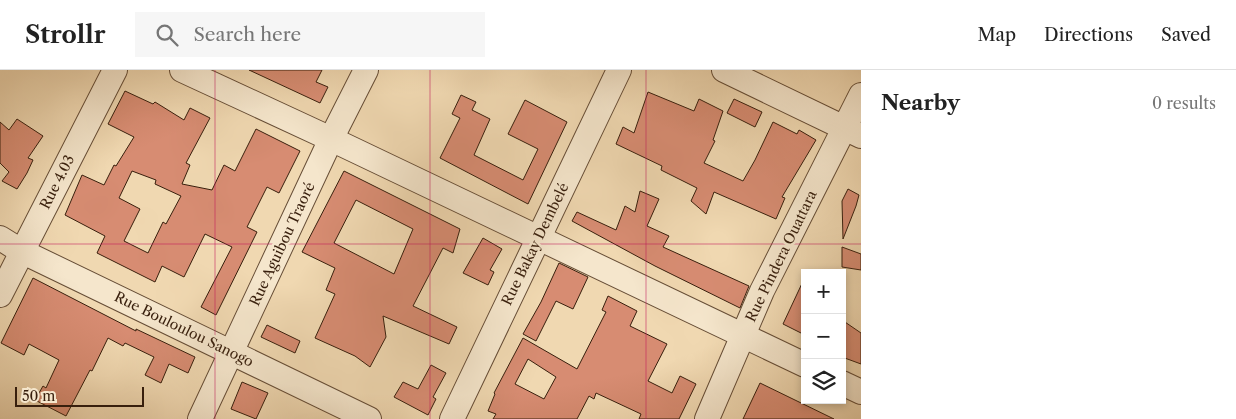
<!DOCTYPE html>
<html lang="en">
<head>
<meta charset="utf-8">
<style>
  :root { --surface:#fff; --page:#f6f6f6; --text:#222; --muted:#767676; --line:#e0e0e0 }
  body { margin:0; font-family:"Libre Caslon Text",serif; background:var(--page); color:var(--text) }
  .controls { position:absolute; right:15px; bottom:15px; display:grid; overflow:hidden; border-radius:0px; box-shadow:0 2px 8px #0003 }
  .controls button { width:45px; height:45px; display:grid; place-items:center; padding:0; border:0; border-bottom:1px solid var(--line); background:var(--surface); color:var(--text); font:25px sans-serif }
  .scale { position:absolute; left:15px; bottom:12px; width:129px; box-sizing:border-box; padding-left:5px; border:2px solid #381f0d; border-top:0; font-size:14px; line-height:18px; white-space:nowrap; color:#381f0d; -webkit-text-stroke:4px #f5e6cc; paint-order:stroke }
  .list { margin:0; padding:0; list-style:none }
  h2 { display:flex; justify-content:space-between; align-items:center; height:65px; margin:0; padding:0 20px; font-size:21px }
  h2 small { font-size:16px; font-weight:400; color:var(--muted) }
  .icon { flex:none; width:28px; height:28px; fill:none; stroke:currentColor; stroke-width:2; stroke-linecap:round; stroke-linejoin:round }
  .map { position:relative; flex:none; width:861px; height:349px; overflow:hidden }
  header { display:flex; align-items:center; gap:30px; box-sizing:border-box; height:70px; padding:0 25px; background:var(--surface); border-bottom:1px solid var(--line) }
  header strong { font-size:24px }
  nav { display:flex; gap:28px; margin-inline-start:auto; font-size:18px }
  .search { width:350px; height:45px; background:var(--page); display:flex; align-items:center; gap:12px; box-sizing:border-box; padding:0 18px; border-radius:0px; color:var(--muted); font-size:19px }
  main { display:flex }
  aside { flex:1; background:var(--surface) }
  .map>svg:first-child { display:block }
  .building { fill:#d78c72; stroke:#381f0d; fill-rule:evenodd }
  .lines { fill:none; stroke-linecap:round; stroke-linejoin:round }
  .minor-casing { stroke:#664d36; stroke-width:26 }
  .minor { stroke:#f5e6cc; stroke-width:24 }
  .grid { fill:none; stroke:#c2185b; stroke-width:1; stroke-opacity:0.55 }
  .labels { text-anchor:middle; stroke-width:5; stroke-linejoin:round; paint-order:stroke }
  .street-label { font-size:14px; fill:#381f0d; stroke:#f5e6cc }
</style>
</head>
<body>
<header>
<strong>Strollr</strong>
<div class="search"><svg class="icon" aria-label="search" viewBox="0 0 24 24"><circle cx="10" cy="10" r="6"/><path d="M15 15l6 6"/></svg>Search here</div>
<nav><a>Map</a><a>Directions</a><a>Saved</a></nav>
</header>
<main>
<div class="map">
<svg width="861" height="349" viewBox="0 0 861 349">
  <rect width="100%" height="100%" fill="#f0d8b1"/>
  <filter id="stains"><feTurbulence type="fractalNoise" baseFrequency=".004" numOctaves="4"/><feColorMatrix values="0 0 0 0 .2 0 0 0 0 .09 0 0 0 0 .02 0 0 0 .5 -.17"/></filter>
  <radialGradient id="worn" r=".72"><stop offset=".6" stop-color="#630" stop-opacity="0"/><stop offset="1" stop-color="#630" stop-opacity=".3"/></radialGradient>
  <g class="building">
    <polygon points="249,0 322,0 316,12 328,17 320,33"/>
    <path d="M125 21 153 34 155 32 184 50 190 38 210 48 186 93 190 95 182 114 212 120 224 95 235 101 256 59 300 81 279 123 267 117 247 157 257 162 216 245 201 237 232 177 205 164 184 207 162 196 155 212 97 183 105 166 65 145 82 105 104 115 114 95 116 96 134 67 108 54ZM132 101 156 110 155 114 181 126 166 154 163 152 148 183 124 171 140 139 119 128Z"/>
    <polygon points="648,22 694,41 699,29 723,41 713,70 715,71 704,93 743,111 755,90 773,52 797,64 799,60 816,70 782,127 785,128 776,149 714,122 706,144 691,131 697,118 661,100 662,96 616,74 623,57 634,63"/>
    <polygon points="461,25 476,32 472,40 490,49 474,85 523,110 538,79 508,64 525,30 567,52 528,134 440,88 460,48 452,44"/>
    <polygon points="734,29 762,42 755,57 727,43"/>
    <polygon points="17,49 43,66 28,88 33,90 27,103 17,119 2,111 9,102 0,93 0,52 9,60"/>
    <path d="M344 101 460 159 453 183 443 178 413 236 457 257 449 274 383 246 386 267 370 297 355 286 315 268 335 224 326 220 335 198 302 182ZM356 130 413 159 394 204 334 173Z"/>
    <polygon points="848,119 859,125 856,136 843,169 842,131"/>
    <polygon points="640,121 659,129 647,156 669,166 663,177 749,216 740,238 655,196 572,151 577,142 616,160 625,136 635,142"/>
    <polygon points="483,168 502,179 490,200 494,202 488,215 463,203"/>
    <polygon points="842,177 861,184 861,200 842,197"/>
    <polygon points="559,193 588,207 573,239 556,231 536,271 523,264 541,232"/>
    <polygon points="805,207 805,265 783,254"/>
    <polygon points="33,208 136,261 136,259 195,287 188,303 169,294 161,313 145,305 154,287 125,273 123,276 108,268 92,301 90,300 66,346 35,330 43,316 46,318 59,290 29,274 24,285 1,273"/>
    <path d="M608 226 637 241 630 256 667 274 648 311 672 323 680 306 696 314 679 349H639L641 344 596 323 594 329 589 326 577 349H493L496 344 488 341 495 324 494 323 523 268 577 299 606 242 602 240ZM528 289 556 307 544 329 515 314Z"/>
    <polygon points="842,250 861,263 861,294 842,287"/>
    <polygon points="267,255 300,271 295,283 261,267"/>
    <polygon points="431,295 446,303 433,327 436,329 428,345 394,327 403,312 418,319"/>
    <polygon points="242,312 268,323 256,349 231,339"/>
    <polygon points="760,313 834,349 743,349"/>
  </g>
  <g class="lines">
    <g class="minor-casing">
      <g id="minor">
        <polyline points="182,0 331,69 805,295"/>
        <polyline points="724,0 861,66"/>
        <polyline points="0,168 21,181 369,349"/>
        <polyline points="0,225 115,0"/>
        <polyline points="842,313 861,322"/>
        <polyline points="200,349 331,69 366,0"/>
        <polyline points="452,349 619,0"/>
        <polyline points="707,349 762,221 861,25"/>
      </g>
    </g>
    <use href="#minor" class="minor"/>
  </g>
  <path class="grid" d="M215 0V349M430 0V349M646 0V349M0 174H861"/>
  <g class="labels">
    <g class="street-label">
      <text transform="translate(57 112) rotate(-63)" y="5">Rue 4.03</text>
      <text transform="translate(282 174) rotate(-65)" y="5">Rue Aguibou Traoré</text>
      <text transform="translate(535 174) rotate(-64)" y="5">Rue Bakay Dembelé</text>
      <text transform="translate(781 186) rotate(-64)" y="5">Rue Pindera Ouattara</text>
      <text transform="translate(184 259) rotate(26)" y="5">Rue Bouloulou Sanogo</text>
    </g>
  </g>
  <rect width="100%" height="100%" filter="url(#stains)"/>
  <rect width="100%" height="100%" fill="url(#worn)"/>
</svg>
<div class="controls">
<button>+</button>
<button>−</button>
<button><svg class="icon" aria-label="layers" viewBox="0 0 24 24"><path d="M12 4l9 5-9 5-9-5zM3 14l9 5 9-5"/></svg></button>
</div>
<div class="scale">50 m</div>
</div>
<aside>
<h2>Nearby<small>0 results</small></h2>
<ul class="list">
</ul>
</aside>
</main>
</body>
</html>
